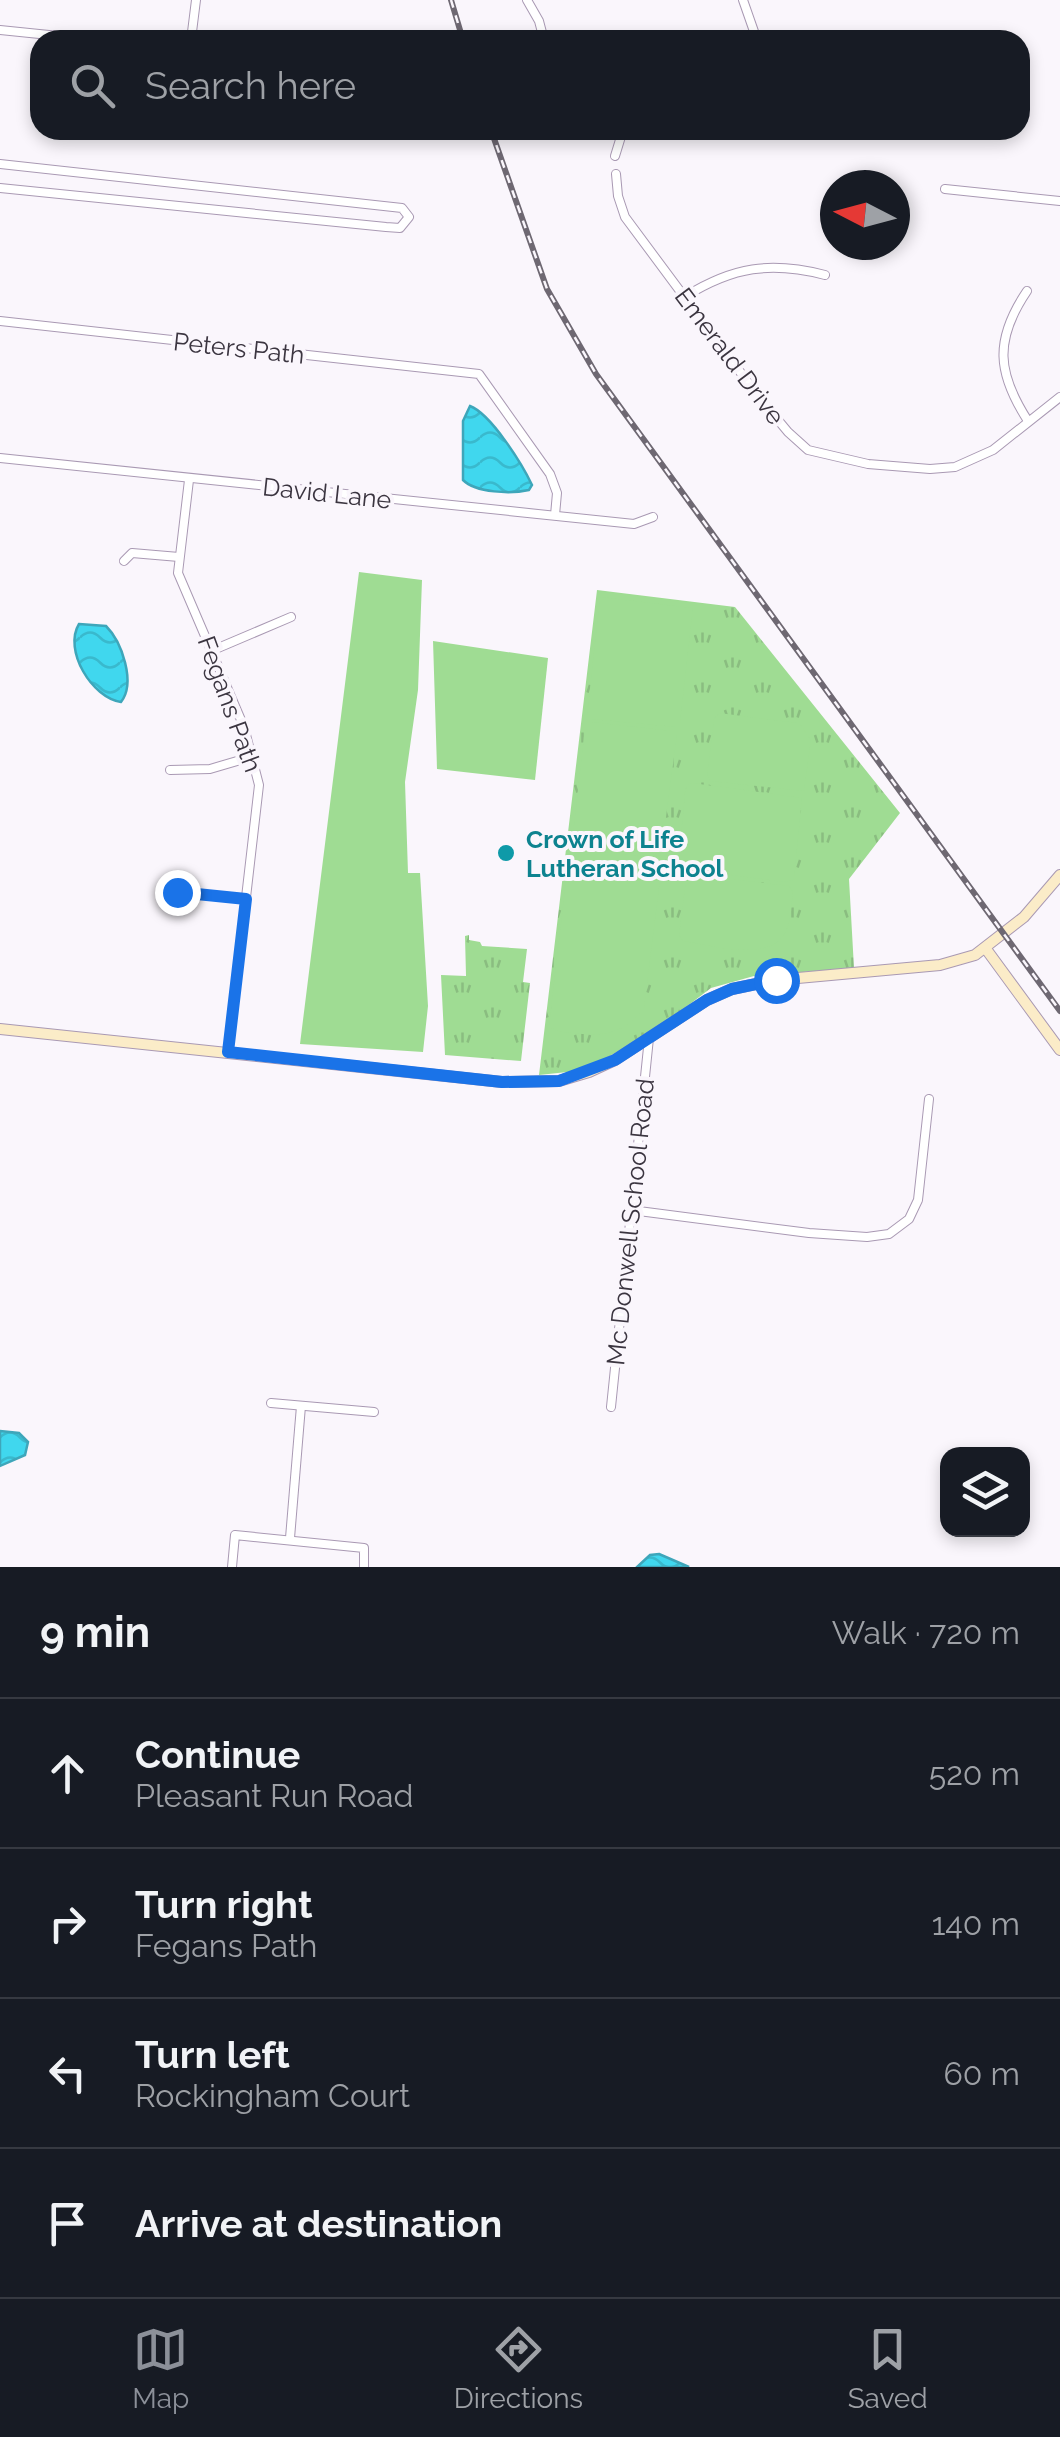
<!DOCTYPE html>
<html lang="en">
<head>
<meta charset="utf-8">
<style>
  :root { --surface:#171b24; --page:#20242c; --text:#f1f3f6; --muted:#9ea1a6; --line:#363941; --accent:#8c9099 }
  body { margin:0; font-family:Raleway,sans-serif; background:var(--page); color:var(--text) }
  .controls { position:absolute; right:30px; bottom:30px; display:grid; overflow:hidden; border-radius:20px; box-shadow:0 5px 15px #0003 }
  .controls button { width:90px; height:90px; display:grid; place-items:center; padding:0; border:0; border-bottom:2px solid var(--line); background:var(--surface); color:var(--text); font:50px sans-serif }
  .compass { position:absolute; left:820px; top:170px; width:90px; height:90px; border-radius:50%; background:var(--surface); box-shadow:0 5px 15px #0003; rotate:276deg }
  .stop { position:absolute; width:30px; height:30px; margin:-22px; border:8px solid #1a73e8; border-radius:50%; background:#fff }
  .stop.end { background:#1a73e8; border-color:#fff; box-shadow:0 2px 10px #0008 }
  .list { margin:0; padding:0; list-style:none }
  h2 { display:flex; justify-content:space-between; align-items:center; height:130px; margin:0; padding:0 40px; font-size:42px }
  h2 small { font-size:32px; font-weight:400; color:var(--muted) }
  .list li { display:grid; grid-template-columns:65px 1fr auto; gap:30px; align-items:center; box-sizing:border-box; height:150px; padding:0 40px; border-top:2px solid var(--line) }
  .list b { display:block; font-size:38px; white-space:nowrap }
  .list p { margin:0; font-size:32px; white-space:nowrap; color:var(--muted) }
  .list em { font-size:32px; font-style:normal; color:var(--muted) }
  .icon { flex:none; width:55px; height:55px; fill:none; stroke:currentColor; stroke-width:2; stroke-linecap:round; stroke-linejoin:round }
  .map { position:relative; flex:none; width:1060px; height:1567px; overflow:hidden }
  .search { position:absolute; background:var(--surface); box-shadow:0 5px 15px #0003; left:30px; right:30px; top:30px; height:110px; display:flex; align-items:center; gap:25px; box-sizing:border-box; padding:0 35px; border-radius:30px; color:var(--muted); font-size:38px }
  .sheet { height:730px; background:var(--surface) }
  nav { display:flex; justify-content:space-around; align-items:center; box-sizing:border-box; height:140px; border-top:2px solid var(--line); background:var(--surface); font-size:28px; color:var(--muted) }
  nav a { display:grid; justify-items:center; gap:5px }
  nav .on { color:var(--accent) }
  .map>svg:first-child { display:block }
  .grass { fill:url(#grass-tufts) }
  .pitch { fill:#9fdc93 }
  .water { fill:url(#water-waves); stroke:#3ea6ba; stroke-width:2.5 }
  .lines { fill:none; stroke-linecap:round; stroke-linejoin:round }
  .minor-casing { stroke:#a999b3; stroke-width:10 }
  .secondary-casing { stroke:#a999b3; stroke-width:12 }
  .minor { stroke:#fff; stroke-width:8 }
  .secondary { stroke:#fbecc8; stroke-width:10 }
  .rail-casing { stroke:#6e6872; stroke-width:6 }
  .rail { stroke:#faf6fc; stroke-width:2.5; stroke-dasharray:8; stroke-linecap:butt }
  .route { stroke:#1a73e8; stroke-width:12 }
  .culture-dot { fill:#0f9aa8; stroke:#faf6fc; stroke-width:4 }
  .labels { text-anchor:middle; stroke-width:8; stroke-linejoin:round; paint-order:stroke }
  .street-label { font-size:25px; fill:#3b3540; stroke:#faf6fc }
  .culture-label { font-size:25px; font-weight:bold; fill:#0d838f; stroke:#faf6fc; text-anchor:start }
</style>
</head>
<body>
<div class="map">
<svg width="1060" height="1567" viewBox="0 0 1060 1567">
  <defs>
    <pattern id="grass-tufts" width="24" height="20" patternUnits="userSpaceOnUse" patternTransform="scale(2.5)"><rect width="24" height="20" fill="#9fdc93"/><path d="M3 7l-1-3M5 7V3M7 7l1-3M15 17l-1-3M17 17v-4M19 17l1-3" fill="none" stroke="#8abd80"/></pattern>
    <pattern id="water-waves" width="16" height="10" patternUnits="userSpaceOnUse" patternTransform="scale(2.5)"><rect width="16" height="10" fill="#40d7ee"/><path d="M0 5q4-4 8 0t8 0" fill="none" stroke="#39b9cd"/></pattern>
  </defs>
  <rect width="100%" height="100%" fill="#faf6fc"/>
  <g class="grass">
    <polygon points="597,590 735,607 900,813 849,879 854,968 754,976 711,988 661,1026 586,1070 539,1075"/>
    <polygon points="469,935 469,940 480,942 482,946 527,949 523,982 530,983 521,1061 445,1055 441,975 466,976 465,936"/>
  </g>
  <g class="pitch">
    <polygon points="359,572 422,580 418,690 405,782 408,873 420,873 428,1006 423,1052 300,1044"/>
    <polygon points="600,597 693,608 680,723 676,727 591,719 587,715"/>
    <polygon points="433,641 548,658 535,780 437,769"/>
    <polygon points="719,713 799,723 811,740 804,791 710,781 707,775 714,719"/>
    <polygon points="592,722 672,731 677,735 661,854 572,843 585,727"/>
    <polygon points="692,783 802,798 794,880 784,882 678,868 685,792 687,785"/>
    <path d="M576 849 655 858 662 863 644 1008C624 1034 603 1037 572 1033 561 1032 556 1032 549 1026L569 855Z"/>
    <path d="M690 874 789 886 793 892C791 905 792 919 786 931 771 964 711 945 683 941L679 935 686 880Z"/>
  </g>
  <g class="water">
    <path d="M470 406C491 414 522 464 532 485L529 490C511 494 476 493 463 480V421Z"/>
    <path d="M79 624 106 626C122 642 136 683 121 702 92 698 63 650 79 624Z"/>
    <polygon points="0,1431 19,1433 28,1442 25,1455 0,1466"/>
    <polygon points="659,1554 689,1567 637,1567 650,1555"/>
  </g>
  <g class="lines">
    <g class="minor-casing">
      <g id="minor">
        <polyline points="527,0 539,21 544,40"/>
        <polyline points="743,0 757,40"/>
        <polyline points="0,30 98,40"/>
        <polyline points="191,40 196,0"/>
        <polyline points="615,156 623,130"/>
        <polyline points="0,164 402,208 409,217 400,228 386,227 0,188"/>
        <polyline points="616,174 618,196 625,217 758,396 788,432 808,450 868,464 930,469 955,467 993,450 1060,397"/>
        <polyline points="945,189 1060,201"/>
        <path d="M1027 291C994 340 997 373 1028 421"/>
        <path d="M686 296C733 267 770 261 825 275"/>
        <polyline points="0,321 479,374 550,474 557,493 555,515"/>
        <polyline points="0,458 634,524 653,517"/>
        <polyline points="189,480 178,573 244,727 259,785 228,1053"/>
        <polyline points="124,561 132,553 179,557"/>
        <polyline points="211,651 291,617"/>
        <polyline points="170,770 210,769 254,756"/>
        <polyline points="177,892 246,899"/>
        <polyline points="631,1210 809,1233 867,1237 889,1234 909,1219 918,1200 929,1099"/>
        <polyline points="271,1403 374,1412"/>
        <polyline points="611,1407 649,1038"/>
        <polyline points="290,1538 301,1406"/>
        <polyline points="232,1567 235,1535 364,1548 364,1567"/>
      </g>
    </g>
    <g class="secondary-casing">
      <g id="secondary">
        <polyline points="986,949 1060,1050"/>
        <polyline points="0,1029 502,1082 559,1081 589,1072 615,1060 707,1000 732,989 776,980 940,965 975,955 1024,917 1060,875"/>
      </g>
    </g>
    <use href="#minor" class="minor"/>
    <use href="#secondary" class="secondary"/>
    <g class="rail-casing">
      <g id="rail">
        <polyline points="451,0 463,40"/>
        <polyline points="491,130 547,289 596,374 1060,1011"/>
      </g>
    </g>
    <use href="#rail" class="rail"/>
  </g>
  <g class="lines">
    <polyline class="route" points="177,892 246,899 228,1052 502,1082 559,1081 615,1060 707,1000 732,989 776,980"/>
  </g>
  <circle class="culture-dot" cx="506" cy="853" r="10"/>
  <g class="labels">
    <g class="street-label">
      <text transform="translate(239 348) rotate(6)" y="9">Peters Path</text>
      <text transform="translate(730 356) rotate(53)" y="9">Emerald Drive</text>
      <text transform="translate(327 493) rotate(6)" y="9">David Lane</text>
      <text transform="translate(230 704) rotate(70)" y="9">Fegans Path</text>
      <text transform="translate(630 1222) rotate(-84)" y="9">Mc Donwell School Road</text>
    </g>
    <g class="culture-label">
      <text x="526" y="848">Crown of Life<tspan x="526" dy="29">Lutheran School</tspan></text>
    </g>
  </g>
</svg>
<div class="controls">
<button><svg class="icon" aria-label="layers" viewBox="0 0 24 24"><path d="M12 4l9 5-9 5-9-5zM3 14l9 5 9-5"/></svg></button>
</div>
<svg class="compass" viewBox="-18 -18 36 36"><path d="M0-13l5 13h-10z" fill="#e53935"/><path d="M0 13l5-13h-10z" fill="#9ea1a6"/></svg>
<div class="stop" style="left:776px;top:980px"></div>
<div class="stop end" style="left:177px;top:892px"></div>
<div class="search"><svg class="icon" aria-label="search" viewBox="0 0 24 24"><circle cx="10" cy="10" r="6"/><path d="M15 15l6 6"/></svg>Search here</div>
</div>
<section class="sheet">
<h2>9 min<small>Walk · 720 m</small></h2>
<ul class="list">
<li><svg class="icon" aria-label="ahead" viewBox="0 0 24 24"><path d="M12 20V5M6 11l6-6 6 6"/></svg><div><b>Continue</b><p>Pleasant Run Road</p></div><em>520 m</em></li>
<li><svg class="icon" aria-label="right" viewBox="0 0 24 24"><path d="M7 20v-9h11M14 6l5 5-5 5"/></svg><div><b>Turn right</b><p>Fegans Path</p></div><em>140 m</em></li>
<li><svg class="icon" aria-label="left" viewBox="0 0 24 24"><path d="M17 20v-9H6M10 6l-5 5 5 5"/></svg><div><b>Turn left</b><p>Rockingham Court</p></div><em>60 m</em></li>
<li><svg class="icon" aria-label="arrive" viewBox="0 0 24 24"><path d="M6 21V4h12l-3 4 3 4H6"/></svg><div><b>Arrive at destination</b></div></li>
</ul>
</section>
<nav>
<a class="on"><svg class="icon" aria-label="map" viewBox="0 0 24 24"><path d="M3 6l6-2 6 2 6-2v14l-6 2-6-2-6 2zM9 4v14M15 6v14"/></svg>Map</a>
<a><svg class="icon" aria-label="directions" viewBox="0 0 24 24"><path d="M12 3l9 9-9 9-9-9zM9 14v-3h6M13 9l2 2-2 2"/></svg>Directions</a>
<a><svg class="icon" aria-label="saved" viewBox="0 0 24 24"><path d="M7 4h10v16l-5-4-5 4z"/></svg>Saved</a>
</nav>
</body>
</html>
